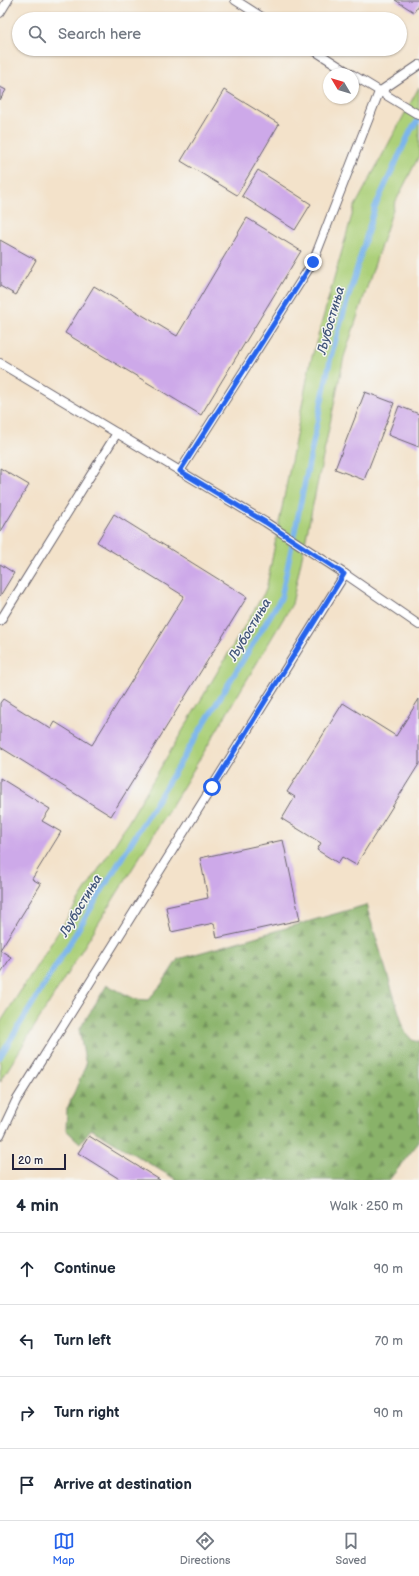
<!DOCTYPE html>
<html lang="en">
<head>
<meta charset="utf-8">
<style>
  :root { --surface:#fff; --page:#f2f2f3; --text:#1f2937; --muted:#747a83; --line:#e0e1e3; --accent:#2563eb }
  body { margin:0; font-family:"Balsamiq Sans",sans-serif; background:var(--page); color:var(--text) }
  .compass { position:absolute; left:323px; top:68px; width:36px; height:36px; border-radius:50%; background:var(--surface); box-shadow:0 1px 3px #0004; rotate:308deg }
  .scale { position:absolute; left:12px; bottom:10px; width:54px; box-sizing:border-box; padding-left:4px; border:2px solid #22223b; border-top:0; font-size:11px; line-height:14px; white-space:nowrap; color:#22223b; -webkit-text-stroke:3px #f6f6f2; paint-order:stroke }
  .stop { position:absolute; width:12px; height:12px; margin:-9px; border:3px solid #2563eb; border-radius:50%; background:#fff }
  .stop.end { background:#2563eb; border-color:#fff; box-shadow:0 1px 4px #0008 }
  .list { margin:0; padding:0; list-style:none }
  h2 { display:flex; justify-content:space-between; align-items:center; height:52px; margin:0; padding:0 16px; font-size:17px }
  h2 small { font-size:13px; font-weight:400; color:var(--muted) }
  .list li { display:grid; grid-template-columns:26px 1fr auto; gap:12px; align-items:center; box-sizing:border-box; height:72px; padding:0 16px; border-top:1px solid var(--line) }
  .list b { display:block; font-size:15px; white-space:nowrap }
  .list em { font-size:13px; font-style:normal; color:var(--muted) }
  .icon { flex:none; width:22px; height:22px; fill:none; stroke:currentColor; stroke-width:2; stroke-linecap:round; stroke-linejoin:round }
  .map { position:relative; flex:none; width:419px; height:1180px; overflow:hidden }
  .search { position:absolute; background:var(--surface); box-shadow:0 1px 3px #0004; left:12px; right:12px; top:12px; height:44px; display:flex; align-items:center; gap:10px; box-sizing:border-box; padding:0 14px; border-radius:22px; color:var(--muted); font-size:15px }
  .sheet { height:340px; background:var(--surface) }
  nav { display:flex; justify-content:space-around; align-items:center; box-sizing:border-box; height:56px; border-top:1px solid var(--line); background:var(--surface); font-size:11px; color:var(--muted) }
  nav a { display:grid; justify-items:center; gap:2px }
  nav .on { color:var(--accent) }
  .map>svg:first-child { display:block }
  .grass { fill:#acd079; stroke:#67795a }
  .forest { fill:url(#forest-firs); stroke:#566a52 }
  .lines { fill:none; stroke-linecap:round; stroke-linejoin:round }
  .stream { stroke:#7bb5ec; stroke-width:5.5 }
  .building { fill:#cda9e9 }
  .lane-casing { stroke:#6b656d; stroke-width:10 }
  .lane { stroke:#fff; stroke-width:8 }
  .route { stroke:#2563eb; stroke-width:5 }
  .labels { text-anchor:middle; stroke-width:3; stroke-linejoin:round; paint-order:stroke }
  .water-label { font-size:13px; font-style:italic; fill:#415579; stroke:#f6f6f2 }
</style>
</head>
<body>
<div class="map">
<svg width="419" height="1180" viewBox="0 0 419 1180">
  <defs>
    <pattern id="forest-firs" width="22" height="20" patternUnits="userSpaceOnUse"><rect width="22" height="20" fill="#89b269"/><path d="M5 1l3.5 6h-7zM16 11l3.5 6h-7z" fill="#709058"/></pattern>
  </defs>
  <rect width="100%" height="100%" fill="#f6f6f2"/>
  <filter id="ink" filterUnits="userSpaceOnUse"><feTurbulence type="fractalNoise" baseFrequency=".025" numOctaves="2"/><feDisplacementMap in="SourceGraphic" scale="8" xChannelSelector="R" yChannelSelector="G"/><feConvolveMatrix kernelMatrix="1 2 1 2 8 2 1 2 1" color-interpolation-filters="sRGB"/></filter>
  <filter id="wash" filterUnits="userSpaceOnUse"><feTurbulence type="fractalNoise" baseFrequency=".012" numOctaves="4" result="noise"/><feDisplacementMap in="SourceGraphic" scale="16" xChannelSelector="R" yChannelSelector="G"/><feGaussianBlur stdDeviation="0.9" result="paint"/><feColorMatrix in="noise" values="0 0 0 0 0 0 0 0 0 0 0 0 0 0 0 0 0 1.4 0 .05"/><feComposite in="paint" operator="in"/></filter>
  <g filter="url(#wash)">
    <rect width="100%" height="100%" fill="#f3e2ca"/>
    <polygon class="grass" points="419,87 419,156 395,203 344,357 292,604 183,787 0,1082 0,1023 120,836 266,590 310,364 354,208"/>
    <polygon class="forest" points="366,905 405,1032 412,1040 419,1042 419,1142 389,1180 177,1180 91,1129 80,1143 66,1130 67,1109 86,1065 79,1030 107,985 135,999 148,1000 161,985 178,959"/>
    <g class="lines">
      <polyline class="stream" points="0,1057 281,598 331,356 375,207 411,130 419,119"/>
    </g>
    <g id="blocks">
      <g class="building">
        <polygon points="395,0 419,0 419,4 414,12"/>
        <polygon points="0,87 6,90 0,100"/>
        <polygon points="224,90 279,124 237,195 181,161"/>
        <polygon points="258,170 311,204 295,230 242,196"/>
        <polygon points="247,218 301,251 201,415 65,333 94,286 177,336"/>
        <polygon points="0,240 36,260 16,295 0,286"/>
        <polygon points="365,392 394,403 364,480 335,469"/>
        <polygon points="399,406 419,414 419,447 388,435"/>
        <polygon points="0,468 29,485 0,533"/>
        <polygon points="114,514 247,597 111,816 0,747 0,703 3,699 51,729 55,722 92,745 184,596 97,542"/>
        <polygon points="0,564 14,573 0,596"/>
        <polygon points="419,699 419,764 356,865 342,857 338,863 317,850 321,843 282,819 295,797 287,792 343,703 396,736"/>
        <polygon points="0,778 50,809 42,821 61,832 32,879 41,884 0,950 11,957 0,974"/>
        <polygon points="283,840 300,920 217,938 214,923 171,932 166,907 208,898 200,858"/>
        <polygon points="89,1136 160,1180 121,1180 78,1153"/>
      </g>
    </g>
  </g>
  <g filter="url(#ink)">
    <use href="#blocks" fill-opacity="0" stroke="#6b656d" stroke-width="1"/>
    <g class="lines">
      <g class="lane-casing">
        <g id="lane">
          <polyline points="235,0 265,19"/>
          <polyline points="0,13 8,0"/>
          <polyline points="312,49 351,74"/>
          <polyline points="353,75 419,115"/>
          <polyline points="0,363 265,522 345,574 16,1101 0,1135"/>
          <polyline points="180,471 313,262 379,92 419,65"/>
          <polyline points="345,574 419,625"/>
          <polyline points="0,621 117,433"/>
        </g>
      </g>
      <use href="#lane" class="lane"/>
    </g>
  </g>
  <g class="lines" filter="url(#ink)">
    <polyline class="route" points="212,787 344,574 265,522 180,471 313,262"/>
  </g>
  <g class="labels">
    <g class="water-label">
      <text transform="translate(330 320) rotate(-74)" y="5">Љубостиња</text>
      <text transform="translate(249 629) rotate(-59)" y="5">Љубостиња</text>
      <text transform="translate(80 905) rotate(-59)" y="5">Љубостиња</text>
    </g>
  </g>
</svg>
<svg class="compass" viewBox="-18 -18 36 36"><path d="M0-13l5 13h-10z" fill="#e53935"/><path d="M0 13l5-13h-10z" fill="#747a83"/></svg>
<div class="scale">20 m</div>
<div class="stop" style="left:212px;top:787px"></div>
<div class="stop end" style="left:313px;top:262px"></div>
<div class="search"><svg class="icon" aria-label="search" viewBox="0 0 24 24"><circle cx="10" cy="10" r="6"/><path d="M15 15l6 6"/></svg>Search here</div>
</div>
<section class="sheet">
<h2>4 min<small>Walk · 250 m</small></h2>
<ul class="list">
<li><svg class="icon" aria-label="ahead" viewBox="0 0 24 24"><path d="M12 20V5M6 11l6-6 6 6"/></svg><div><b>Continue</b></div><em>90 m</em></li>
<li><svg class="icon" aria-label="left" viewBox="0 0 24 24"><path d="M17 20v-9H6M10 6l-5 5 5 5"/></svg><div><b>Turn left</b></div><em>70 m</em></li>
<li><svg class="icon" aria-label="right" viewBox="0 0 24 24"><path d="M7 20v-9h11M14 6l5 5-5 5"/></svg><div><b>Turn right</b></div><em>90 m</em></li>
<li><svg class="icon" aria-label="arrive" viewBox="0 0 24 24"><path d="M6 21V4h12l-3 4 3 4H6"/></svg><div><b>Arrive at destination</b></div></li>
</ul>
</section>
<nav>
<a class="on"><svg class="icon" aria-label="map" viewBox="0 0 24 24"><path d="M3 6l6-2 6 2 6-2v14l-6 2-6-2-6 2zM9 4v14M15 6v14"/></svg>Map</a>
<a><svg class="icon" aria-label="directions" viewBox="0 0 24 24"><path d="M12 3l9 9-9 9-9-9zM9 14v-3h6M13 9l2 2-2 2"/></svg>Directions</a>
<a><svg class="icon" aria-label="saved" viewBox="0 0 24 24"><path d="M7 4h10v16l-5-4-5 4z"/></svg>Saved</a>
</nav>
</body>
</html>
